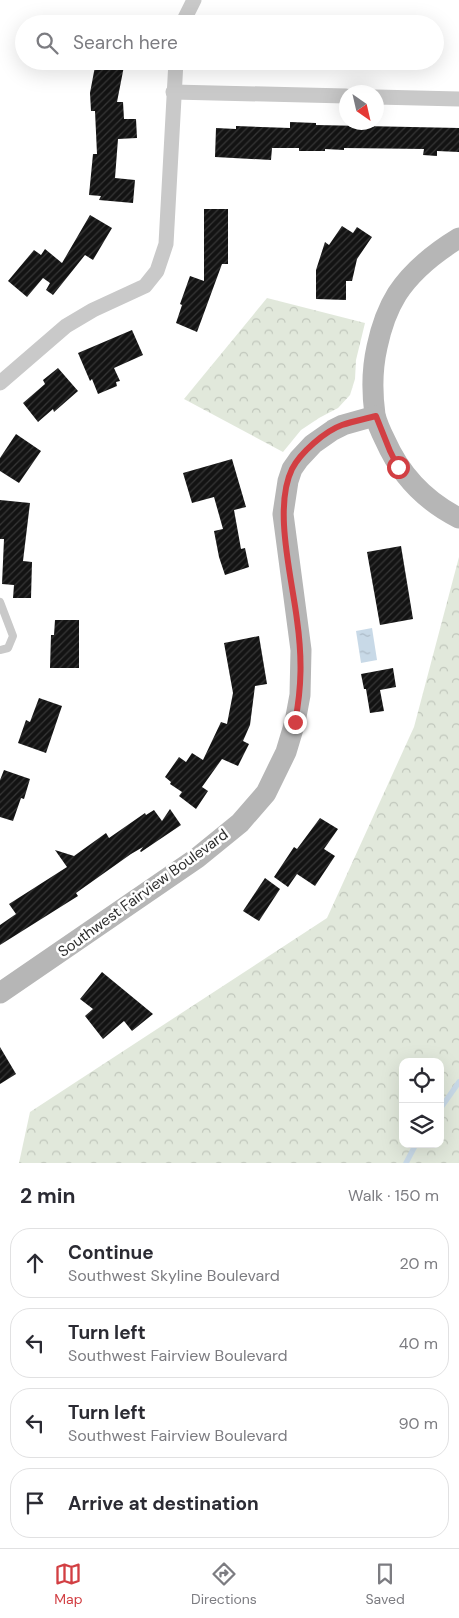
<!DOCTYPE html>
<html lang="en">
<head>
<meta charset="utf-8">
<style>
  :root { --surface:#fff; --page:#f2f2f3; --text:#2b2b33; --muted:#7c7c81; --line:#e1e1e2; --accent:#d23f43 }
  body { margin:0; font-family:"DM Sans",sans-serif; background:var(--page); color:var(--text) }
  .controls { position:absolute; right:15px; bottom:15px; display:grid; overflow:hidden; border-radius:10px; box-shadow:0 5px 20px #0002 }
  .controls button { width:45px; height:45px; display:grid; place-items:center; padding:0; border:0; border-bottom:1px solid var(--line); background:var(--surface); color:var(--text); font:25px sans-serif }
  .compass { position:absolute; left:339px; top:85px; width:45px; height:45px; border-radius:50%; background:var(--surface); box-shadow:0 5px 20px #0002; rotate:146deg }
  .stop { position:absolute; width:15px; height:15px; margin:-11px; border:4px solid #d23f43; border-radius:50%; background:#fff }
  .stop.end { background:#d23f43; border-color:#fff; box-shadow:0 1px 5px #0008 }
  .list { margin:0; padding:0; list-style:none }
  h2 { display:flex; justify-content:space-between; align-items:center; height:65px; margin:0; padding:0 20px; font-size:21px }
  h2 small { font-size:16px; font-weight:400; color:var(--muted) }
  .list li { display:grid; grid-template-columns:32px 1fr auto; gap:15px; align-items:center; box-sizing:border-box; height:70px; margin:0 10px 10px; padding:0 10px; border:1px solid var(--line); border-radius:20px }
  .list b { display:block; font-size:19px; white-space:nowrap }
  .list p { margin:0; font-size:16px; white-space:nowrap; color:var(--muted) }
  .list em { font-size:16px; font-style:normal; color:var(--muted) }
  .icon { flex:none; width:28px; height:28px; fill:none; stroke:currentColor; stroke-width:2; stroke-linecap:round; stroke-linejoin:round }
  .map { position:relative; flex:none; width:459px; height:1163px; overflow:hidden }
  .search { position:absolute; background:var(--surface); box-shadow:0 5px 20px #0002; left:15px; right:15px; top:15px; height:55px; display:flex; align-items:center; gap:12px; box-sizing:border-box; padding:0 18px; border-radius:28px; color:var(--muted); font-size:19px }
  .sheet { height:385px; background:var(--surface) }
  nav { display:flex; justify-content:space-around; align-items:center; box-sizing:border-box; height:70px; border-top:1px solid var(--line); background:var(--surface); font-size:14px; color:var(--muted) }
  nav a { display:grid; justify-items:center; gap:2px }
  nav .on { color:var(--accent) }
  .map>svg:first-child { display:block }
  .forest { fill:url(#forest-crowns); fill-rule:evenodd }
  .water { fill:url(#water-ripples) }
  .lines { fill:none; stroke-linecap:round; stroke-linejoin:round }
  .stream { stroke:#c8d9e7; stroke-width:5.5 }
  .building { fill:url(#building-hatch) }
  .lane { stroke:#c9c9c9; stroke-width:8 }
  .street { stroke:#c9c9c9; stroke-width:15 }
  .secondary { stroke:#b6b6b6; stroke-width:21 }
  .route { stroke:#d23f43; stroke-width:6 }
  .labels { text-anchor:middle; stroke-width:5; stroke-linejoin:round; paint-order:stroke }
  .street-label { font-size:15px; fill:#2c2c2c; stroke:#fff }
</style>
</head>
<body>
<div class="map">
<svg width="459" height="1163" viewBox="0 0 459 1163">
  <defs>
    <pattern id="forest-crowns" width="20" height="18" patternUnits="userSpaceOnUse" patternTransform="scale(1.25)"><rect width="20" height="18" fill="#e1e8db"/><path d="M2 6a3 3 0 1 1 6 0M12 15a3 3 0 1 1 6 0" fill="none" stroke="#c1c7bc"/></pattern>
    <pattern id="water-ripples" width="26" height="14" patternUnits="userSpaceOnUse" patternTransform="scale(1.25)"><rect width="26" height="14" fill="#c8d9e7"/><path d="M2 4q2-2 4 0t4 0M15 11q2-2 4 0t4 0" fill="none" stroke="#acbac6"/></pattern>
    <pattern id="building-hatch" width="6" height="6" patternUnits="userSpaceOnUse" patternTransform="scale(1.25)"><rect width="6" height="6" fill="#131313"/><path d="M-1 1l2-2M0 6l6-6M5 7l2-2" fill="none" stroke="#363636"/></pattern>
  </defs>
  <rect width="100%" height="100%" fill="#fff"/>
  <g class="forest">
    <polygon points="267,298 365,323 356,360 355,379 350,395 338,408 319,418 301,430 283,452 184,399"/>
    <path d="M459 557V1163H19L30 1112 327 918 414 727ZM403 1062H440V1144H403Z"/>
  </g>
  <polygon class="water" points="372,628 377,660 361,663 356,631"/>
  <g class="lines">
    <g class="stream">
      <polyline points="440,1109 459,1082"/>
      <polyline points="406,1163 416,1144"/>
    </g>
  </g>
  <g class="building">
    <polygon points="96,61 125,61 117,102 123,102 124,119 136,119 137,138 118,139 115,178 135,180 133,203 99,200 101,196 89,195 93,154 97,154 95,111 91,111 90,93"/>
    <polygon points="290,122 316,123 316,125 459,128 459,152 437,151 437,156 423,155 424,149 344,148 344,150 325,149 325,151 299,151 299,148 272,148 271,160 215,157 216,128 236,129 236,126 290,128"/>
    <polygon points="204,209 228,209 228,264 222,264 197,332 176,323 182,305 180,304 190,276 204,281"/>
    <polygon points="90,215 112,228 93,260 85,255 53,295 46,290 50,283 43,278 27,297 8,281 34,250 41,255 45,249 62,263"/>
    <polygon points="342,226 353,233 357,227 372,237 357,259 352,281 346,281 346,300 316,299 316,270 325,242 329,245"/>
    <polygon points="132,330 143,355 114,368 120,381 116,382 117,386 98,394 92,379 90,381 78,353"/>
    <polygon points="58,368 78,391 54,412 53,409 38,422 23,403 45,384 43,380"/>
    <polygon points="16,434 41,451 19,483 0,471 0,458"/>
    <polygon points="232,459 246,507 234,510 241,549 245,548 249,567 225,575 219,557 214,531 223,529 214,497 192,503 183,473"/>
    <polygon points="0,500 30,503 23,561 32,562 31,598 13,598 14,585 2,584 4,539 0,539"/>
    <polygon points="401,546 413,619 380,625 367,552"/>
    <polygon points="55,620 79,620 79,668 50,668 51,635 54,635"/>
    <polygon points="259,636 267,684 255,686 250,725 243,741 249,744 238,766 222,759 202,787 208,791 196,809 179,796 182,792 170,784 171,782 165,777 179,757 186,762 192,753 203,760 221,722 227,724 233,693 224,643"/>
    <polygon points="393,668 396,687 380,690 384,711 370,713 366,689 364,689 361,674"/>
    <polygon points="39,698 62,706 46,753 18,743 26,720 30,722"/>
    <polygon points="4,770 30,779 24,799 21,798 13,821 0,817 0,780"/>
    <polygon points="170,809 181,825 141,852 140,851 143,847 131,854 76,893 78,896 0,945 0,925 16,914 9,904 67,867 55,850 74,856 106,833 109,838 145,813 146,815 154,810 162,821"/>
    <polygon points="320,818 338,829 324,849 335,856 315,886 297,874 288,887 274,877 294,847 297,849"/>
    <polygon points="265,878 280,889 259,921 243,911"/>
    <polygon points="102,972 153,1014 132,1031 124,1021 103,1039 85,1016 93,1009 80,999"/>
    <polygon points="0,1047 16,1074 0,1084"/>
  </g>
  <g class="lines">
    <polyline class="lane" points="0,602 13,636 8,648 0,650"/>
    <g class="street">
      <polyline points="182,24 194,0"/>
      <polyline points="173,92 346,96"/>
      <polyline points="376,97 459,99"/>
      <polyline points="0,383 66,326 93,310 145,286 157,271 166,244 176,61"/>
    </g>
    <g class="secondary">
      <path d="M459 238C436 252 412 271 397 294 387 310 381 328 377 347 372 369 372 393 375 415 377 423 381 432 385 440 400 474 425 501 459 518"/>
      <polyline points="0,993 197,858 240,823 266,793 286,752 295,722 300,695 301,650 283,514 288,481 292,469 299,459 313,444 333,430 343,425 375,416"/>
    </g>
  </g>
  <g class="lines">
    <path class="route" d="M295 722C302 686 302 656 297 620 292 578 273 508 292 469 300 453 325 431 342 425 353 421 365 419 376 416L390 451 398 467"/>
  </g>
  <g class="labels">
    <g class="street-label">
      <text transform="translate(143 893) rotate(-36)" y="5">Southwest Fairview Boulevard</text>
    </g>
  </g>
</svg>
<div class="controls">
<button><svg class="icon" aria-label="locate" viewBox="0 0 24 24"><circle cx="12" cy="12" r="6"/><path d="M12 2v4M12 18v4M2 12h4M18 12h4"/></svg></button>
<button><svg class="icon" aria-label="layers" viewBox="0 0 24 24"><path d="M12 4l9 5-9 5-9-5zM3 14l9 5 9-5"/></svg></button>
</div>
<svg class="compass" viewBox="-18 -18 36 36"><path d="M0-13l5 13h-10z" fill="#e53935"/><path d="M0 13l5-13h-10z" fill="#7c7c81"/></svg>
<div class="stop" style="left:398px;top:467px"></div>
<div class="stop end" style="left:295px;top:722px"></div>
<div class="search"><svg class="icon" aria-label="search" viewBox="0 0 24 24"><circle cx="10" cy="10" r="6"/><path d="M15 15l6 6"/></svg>Search here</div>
</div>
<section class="sheet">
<h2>2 min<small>Walk · 150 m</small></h2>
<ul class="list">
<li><svg class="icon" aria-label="ahead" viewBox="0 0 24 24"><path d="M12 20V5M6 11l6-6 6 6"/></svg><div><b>Continue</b><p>Southwest Skyline Boulevard</p></div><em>20 m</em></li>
<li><svg class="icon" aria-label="left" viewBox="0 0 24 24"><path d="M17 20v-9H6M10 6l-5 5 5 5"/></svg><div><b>Turn left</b><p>Southwest Fairview Boulevard</p></div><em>40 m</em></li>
<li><svg class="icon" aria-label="left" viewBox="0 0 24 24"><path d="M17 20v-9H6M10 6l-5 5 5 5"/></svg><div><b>Turn left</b><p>Southwest Fairview Boulevard</p></div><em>90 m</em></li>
<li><svg class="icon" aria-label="arrive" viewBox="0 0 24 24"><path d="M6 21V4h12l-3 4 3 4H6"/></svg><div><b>Arrive at destination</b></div></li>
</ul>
</section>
<nav>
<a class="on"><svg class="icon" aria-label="map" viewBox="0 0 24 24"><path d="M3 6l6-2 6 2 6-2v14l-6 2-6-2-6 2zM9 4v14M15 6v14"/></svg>Map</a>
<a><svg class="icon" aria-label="directions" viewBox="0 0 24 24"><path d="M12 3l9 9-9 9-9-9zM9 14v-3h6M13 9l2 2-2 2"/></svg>Directions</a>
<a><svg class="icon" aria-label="saved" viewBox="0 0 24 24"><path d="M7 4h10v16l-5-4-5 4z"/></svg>Saved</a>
</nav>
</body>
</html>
